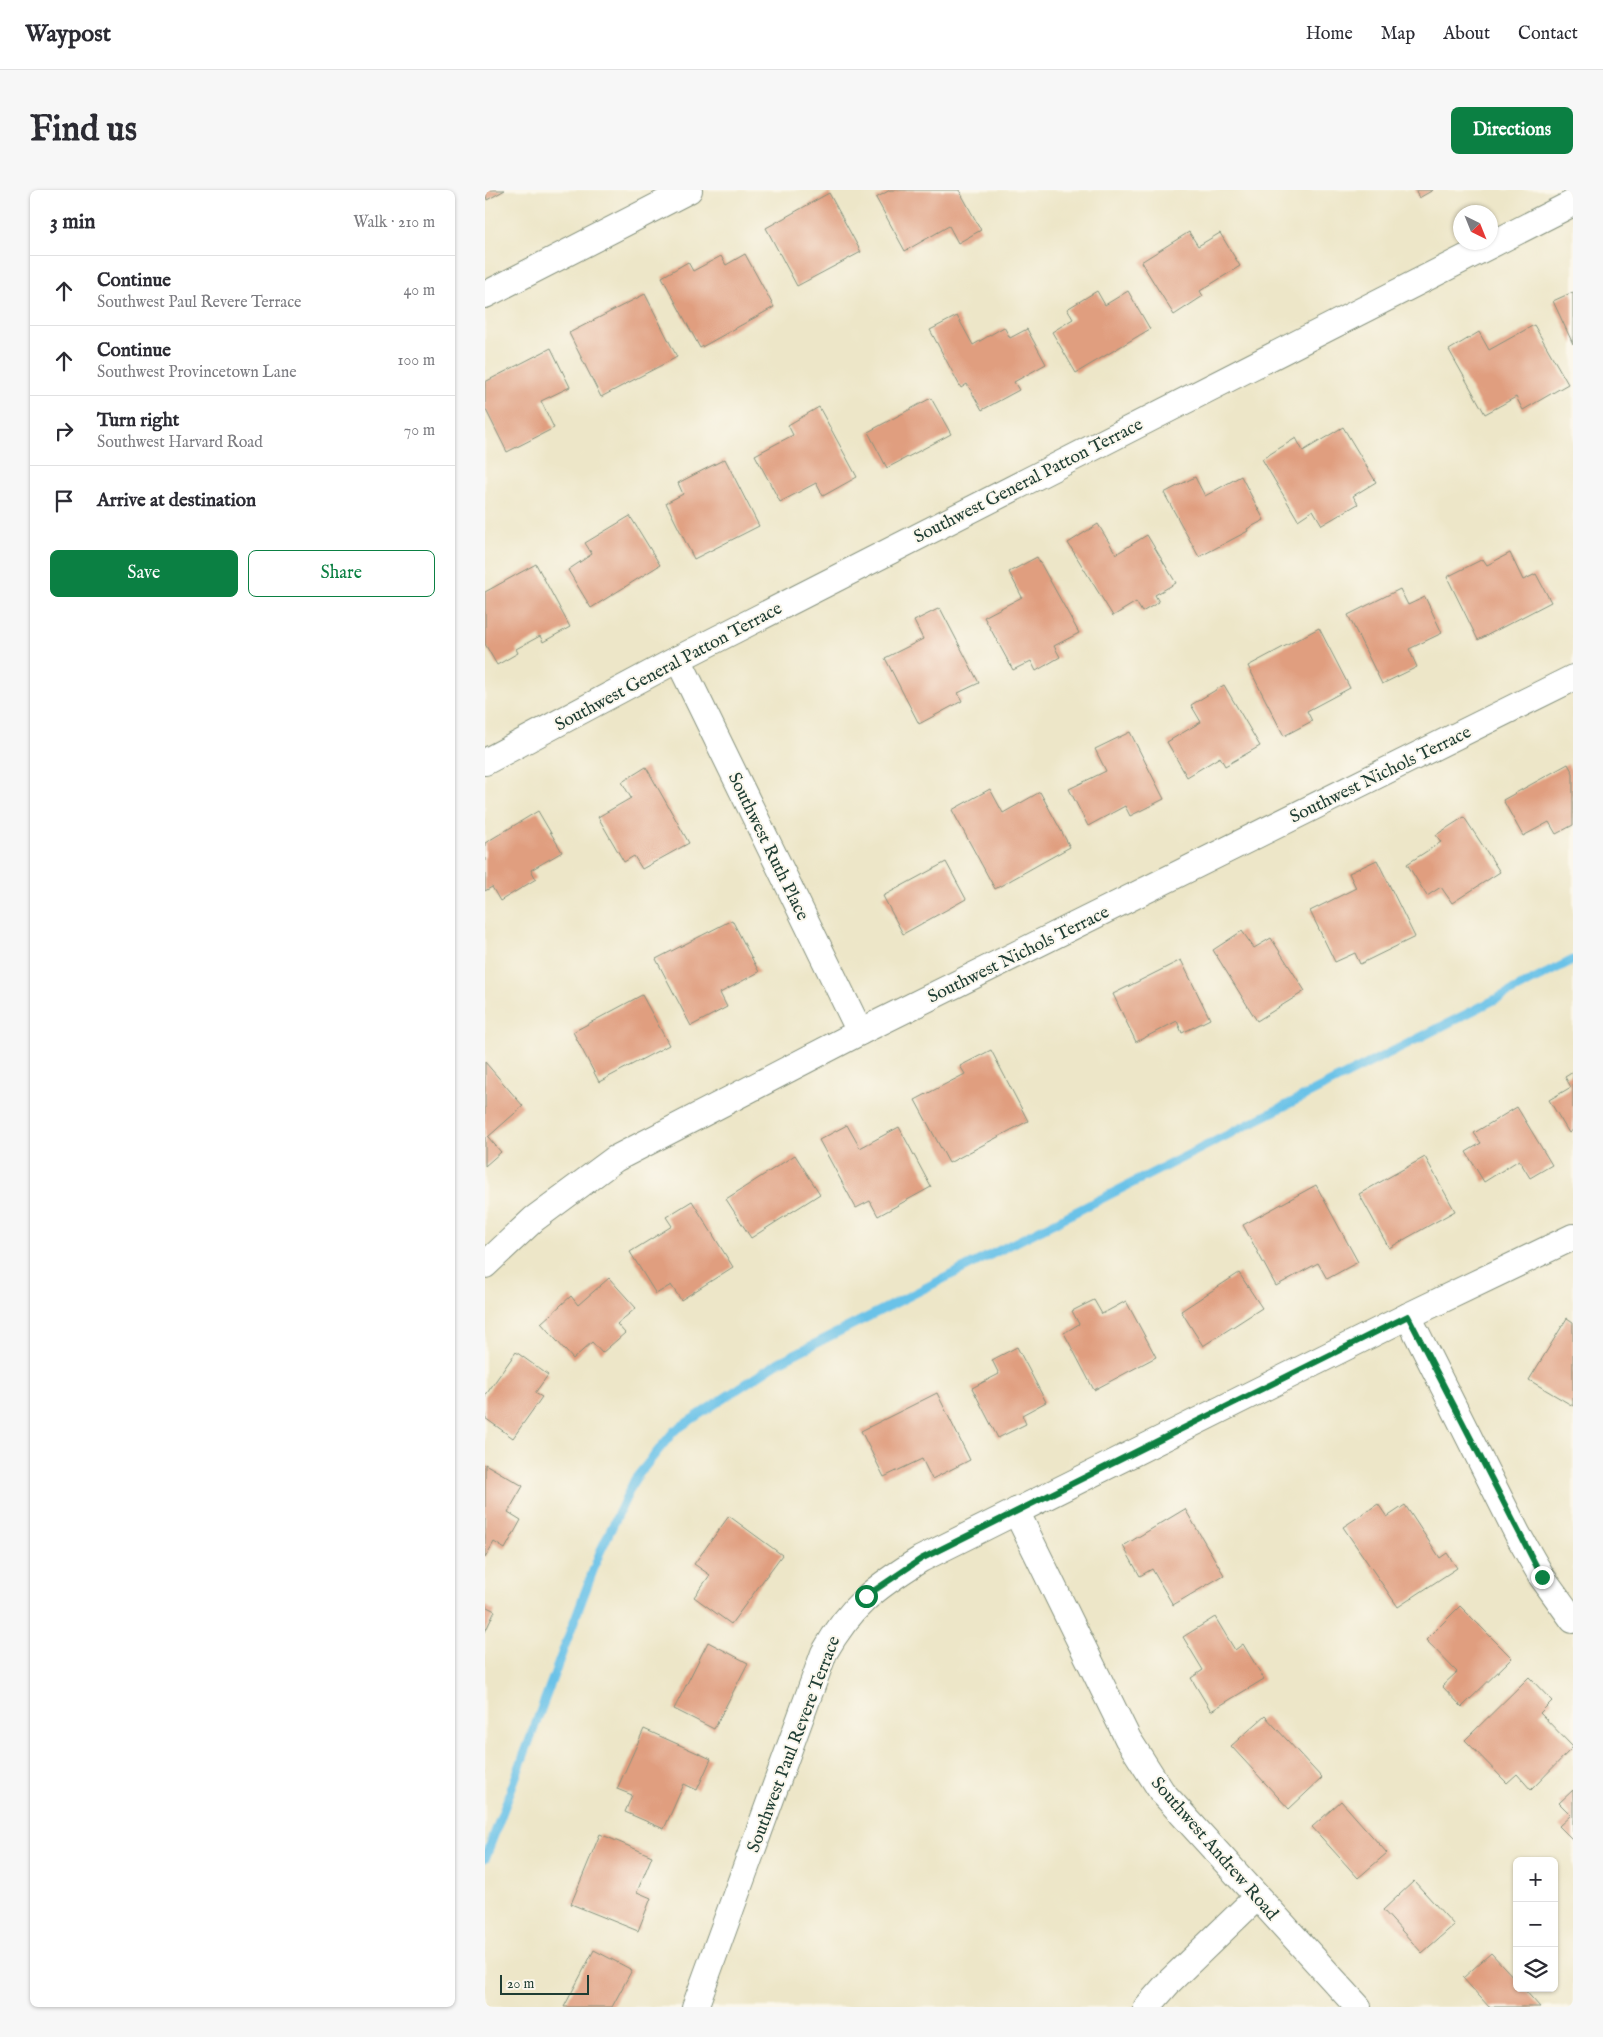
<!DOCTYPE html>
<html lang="en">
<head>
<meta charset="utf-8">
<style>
  :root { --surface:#fff; --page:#f7f7f7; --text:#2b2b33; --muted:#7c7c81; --line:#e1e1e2; --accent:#0b8043 }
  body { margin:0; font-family:"IM FELL English",serif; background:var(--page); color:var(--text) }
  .controls { position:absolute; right:15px; bottom:15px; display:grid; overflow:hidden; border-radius:8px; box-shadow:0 1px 4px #0004 }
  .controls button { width:45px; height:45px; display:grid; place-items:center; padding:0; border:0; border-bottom:1px solid var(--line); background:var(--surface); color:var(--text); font:25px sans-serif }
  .compass { position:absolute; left:968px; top:15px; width:45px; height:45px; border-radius:50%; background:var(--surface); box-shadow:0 1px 4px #0004; rotate:137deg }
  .scale { position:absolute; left:15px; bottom:12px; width:89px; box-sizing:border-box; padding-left:5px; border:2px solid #1f3d34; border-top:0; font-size:14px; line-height:18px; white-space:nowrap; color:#1f3d34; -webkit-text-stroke:4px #fbf7ec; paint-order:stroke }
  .stop { position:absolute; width:15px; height:15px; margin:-11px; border:4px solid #0b8043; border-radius:50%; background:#fff }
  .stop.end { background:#0b8043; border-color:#fff; box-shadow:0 1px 5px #0008 }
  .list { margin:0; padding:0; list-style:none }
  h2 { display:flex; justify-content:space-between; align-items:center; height:65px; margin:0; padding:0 20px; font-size:21px }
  h2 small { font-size:16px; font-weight:400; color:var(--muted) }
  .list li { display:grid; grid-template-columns:32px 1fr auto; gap:15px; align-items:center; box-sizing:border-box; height:70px; padding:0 20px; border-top:1px solid var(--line) }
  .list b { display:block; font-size:19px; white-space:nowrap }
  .list p { margin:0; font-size:16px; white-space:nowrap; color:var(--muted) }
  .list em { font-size:16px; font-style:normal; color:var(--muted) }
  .actions { display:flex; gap:10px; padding:15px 20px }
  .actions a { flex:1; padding:11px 0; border:1px solid var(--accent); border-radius:8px; text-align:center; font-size:18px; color:var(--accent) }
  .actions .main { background:var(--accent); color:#fff }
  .icon { flex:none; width:28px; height:28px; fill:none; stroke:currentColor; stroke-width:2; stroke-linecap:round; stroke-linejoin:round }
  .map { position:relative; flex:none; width:1088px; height:1817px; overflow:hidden; border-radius:8px }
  header { display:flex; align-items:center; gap:30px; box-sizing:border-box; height:70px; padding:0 25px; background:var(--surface); border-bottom:1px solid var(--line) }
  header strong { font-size:24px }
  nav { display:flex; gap:28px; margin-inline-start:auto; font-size:18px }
  .intro { display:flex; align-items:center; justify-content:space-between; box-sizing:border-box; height:120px; padding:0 30px }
  h1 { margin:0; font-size:35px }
  .button { padding:12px 22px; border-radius:8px; background:var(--accent); color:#fff; font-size:18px; font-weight:700 }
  main { display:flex; gap:30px; padding:0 30px }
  aside { flex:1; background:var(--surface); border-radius:8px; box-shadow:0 1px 4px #0004 }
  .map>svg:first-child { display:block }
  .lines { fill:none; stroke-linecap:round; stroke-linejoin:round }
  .stream { stroke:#6bc2e8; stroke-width:9 }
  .building { fill:#e09e7f }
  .street-casing { stroke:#86927e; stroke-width:28 }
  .street { stroke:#fff; stroke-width:26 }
  .route { stroke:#0b8043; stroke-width:6 }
  .labels { text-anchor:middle; stroke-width:4; stroke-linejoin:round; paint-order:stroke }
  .street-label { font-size:18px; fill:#1f3d34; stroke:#fbf7ec }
</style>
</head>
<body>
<header>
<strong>Waypost</strong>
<nav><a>Home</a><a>Map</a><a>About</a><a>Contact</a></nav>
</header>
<div class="intro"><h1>Find us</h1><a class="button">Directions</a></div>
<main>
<aside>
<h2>3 min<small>Walk · 210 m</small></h2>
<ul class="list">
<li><svg class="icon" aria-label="ahead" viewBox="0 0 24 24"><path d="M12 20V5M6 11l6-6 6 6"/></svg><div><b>Continue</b><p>Southwest Paul Revere Terrace</p></div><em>40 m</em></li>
<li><svg class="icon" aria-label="ahead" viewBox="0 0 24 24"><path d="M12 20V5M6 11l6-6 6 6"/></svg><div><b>Continue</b><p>Southwest Provincetown Lane</p></div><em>100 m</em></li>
<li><svg class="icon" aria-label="right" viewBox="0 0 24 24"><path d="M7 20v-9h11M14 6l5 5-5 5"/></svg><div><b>Turn right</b><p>Southwest Harvard Road</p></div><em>70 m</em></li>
<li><svg class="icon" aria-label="arrive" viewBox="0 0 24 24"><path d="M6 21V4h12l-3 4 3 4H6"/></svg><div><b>Arrive at destination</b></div></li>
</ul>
<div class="actions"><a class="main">Save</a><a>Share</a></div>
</aside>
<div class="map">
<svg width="1088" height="1817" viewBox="0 0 1088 1817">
  <rect width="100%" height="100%" fill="#fbf7ec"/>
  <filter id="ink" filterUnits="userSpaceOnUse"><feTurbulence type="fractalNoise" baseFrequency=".02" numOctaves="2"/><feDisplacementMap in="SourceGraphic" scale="10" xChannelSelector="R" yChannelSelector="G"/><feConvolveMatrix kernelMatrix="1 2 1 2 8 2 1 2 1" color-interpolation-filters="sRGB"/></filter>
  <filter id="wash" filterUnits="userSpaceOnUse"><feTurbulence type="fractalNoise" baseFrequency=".0096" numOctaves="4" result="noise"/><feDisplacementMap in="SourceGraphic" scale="20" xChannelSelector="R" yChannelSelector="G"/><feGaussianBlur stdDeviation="1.12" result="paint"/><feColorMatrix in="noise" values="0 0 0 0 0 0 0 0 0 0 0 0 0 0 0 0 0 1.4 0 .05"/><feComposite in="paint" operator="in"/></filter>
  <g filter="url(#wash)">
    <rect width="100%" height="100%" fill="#ede6c8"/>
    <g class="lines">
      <polyline class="stream" points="0,1669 115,1362 150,1289 189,1241 294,1172 1088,770"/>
    </g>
    <g id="blocks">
      <g class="building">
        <polygon points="0,0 20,0 2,10"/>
        <polygon points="405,0 474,0 496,40 473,53 464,36 420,61 391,8"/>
        <polygon points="930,0 948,0 934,8"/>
        <polygon points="344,3 376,62 312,96 281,38"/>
        <polygon points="704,42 713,56 735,43 755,76 715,101 718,106 689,125 656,72"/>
        <polygon points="260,64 289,117 215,158 177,87 203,72 208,81 236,66 241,75"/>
        <polygon points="612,101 620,115 643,101 665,139 591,183 567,142 588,129 582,119"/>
        <polygon points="1088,102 1088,154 1068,111"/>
        <polygon points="160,104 192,167 116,207 84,143"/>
        <polygon points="472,126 488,155 519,137 525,148 542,139 561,174 529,192 534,200 497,220 482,194 476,198 445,140"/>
        <polygon points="1049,135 1083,194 1038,220 1031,207 1000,224 964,160 994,142 1004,160"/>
        <polygon points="66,158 85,197 56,211 69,238 22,262 0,218 0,192"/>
        <polygon points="446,208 466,244 402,278 383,242"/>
        <polygon points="334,217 372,287 338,306 331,293 295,312 270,265 308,245 303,235"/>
        <polygon points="858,237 891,292 868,306 873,314 837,335 828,320 813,330 777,269 811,248 818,261"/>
        <polygon points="240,269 274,336 209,369 181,313 198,304 193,293"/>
        <polygon points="756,286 779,330 762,339 763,341 714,367 679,303 710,287 720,306"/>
        <polygon points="145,326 175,375 106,418 83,380 107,364 100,353"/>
        <polygon points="613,334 631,364 662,345 691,393 670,405 674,412 657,422 651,412 628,426 583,353"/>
        <polygon points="1025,363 1038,390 1051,384 1066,412 993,450 962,387 998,369 1002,375"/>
        <polygon points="552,367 594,443 569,456 575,467 551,481 546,471 528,480 499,427 537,407 524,382"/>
        <polygon points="51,374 85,437 58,452 55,446 31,459 33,463 12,475 0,454 0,402"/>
        <polygon points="915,399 923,415 940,407 957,443 924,459 932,477 897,494 863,425"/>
        <polygon points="455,418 494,493 473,503 477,511 434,534 400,468 438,449 429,431"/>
        <polygon points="834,438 865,498 822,521 827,531 799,546 763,476"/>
        <polygon points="739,495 775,556 740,576 735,567 702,587 682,552 716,532 706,515"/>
        <polygon points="645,542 679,609 645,626 640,616 603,636 584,599 621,581 610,559"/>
        <polygon points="1083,574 1088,583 1088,635 1071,644 1064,632 1038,646 1018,610"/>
        <polygon points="161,577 204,653 157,679 149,666 139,672 113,627 146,608 137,592"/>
        <polygon points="505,599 518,623 555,602 585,657 510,699 467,620"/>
        <polygon points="53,621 77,662 46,680 51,689 15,711 7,697 0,701 0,653"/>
        <polygon points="979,627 1015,682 967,713 956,697 942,706 922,674 956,652 951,645"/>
        <polygon points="892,670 930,747 875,774 870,763 850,772 825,721 871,698 864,683"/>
        <polygon points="461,672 481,709 418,744 398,706"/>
        <polygon points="247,730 274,782 235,803 242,817 206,836 171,769"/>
        <polygon points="757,741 769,758 786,748 820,801 772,831 728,760"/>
        <polygon points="696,770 725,829 697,843 692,831 651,852 628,804"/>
        <polygon points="157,805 184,855 114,892 88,842"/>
        <polygon points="506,860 543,931 464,973 430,910 480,884 475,876"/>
        <polygon points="0,872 38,916 3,947 16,962 0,976"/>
        <polygon points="1088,882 1088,940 1084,943 1064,910 1086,897 1080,887"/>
        <polygon points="1032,917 1067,975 1045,988 1034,970 999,992 981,962 996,953 989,943"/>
        <polygon points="362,935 375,958 414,937 446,997 393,1026 385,1011 371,1018 334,950"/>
        <polygon points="310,965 335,1004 266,1048 241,1009"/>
        <polygon points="940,967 970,1021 904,1058 874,1004"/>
        <polygon points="831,995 873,1072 842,1089 833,1073 791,1096 758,1035"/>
        <polygon points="207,1011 248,1077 196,1110 186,1095 171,1104 145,1062 187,1036 181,1027"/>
        <polygon points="754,1083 777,1118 718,1156 696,1121"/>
        <polygon points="124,1088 151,1118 132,1134 140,1143 117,1163 107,1152 88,1169 56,1133 86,1106 93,1115"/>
        <polygon points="609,1110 617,1124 641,1111 671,1167 609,1200 579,1143 594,1134 587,1121"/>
        <polygon points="1082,1128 1088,1132 1088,1216 1044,1190"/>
        <polygon points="532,1157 561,1212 537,1225 541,1234 513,1248 487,1198 514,1184 507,1170"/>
        <polygon points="31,1162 63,1185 50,1203 57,1207 28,1248 0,1228 0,1206"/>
        <polygon points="452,1203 485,1270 447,1289 437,1269 399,1287 376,1241"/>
        <polygon points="0,1274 38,1296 23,1322 36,1330 20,1359 9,1352 0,1368"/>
        <polygon points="893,1314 902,1327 920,1315 955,1368 962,1363 972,1378 913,1417 858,1337"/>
        <polygon points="700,1319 739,1385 688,1415 667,1379 655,1386 638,1356"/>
        <polygon points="244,1326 297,1365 246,1434 209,1407 225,1385 209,1374"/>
        <polygon points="0,1416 10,1421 0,1442"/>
        <polygon points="975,1416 1027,1468 977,1517 957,1496 972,1482 941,1450"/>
        <polygon points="730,1427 750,1460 758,1454 779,1489 726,1521 706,1488 718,1480 698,1447"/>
        <polygon points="223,1452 263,1473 229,1539 189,1519"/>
        <polygon points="1044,1487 1067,1511 1055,1523 1088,1557 1046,1600 1032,1584 1022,1593 980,1550"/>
        <polygon points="780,1526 837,1588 804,1619 746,1556"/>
        <polygon points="159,1539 226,1569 212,1600 199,1594 179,1639 140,1622 147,1605 132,1599"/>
        <polygon points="1088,1600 1088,1650 1074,1636 1086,1625 1074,1613"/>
        <polygon points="856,1611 902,1663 873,1688 827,1637"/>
        <polygon points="115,1644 167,1666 152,1702 166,1708 153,1741 86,1714"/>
        <polygon points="929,1691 969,1735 937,1763 898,1720"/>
        <polygon points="109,1760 147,1780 127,1817 79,1817"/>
        <polygon points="1006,1763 1032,1791 1032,1798 1038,1798 1055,1817 1004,1817 978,1788"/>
      </g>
    </g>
  </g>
  <g filter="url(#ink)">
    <use href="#blocks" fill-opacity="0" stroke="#86927e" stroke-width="1"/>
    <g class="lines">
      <g class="street-casing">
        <g id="street">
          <polyline points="0,105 204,0"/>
          <polyline points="193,469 375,842"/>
          <polyline points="0,572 193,469 1088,13"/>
          <polyline points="0,1075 49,1029 130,969 375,842 1088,488"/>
          <polyline points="923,1126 1033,1345 1057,1387 1088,1430"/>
          <polyline points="531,1321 643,1549 677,1602 873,1817"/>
          <path d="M210 1817 339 1463C366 1415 391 1397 436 1369L923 1126 1088 1047"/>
          <polyline points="662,1817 685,1791 772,1707"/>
        </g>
      </g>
      <use href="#street" class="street"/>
    </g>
  </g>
  <g class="lines" filter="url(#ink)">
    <polyline class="route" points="381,1406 436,1369 923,1126 1057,1387"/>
  </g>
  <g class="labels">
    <g class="street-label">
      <text transform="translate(543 290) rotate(-27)" y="6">Southwest General Patton Terrace</text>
      <text transform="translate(183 476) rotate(-28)" y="6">Southwest General Patton Terrace</text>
      <text transform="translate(895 584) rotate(-26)" y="6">Southwest Nichols Terrace</text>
      <text transform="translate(284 656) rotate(64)" y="6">Southwest Ruth Place</text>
      <text transform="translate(533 764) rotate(-26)" y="6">Southwest Nichols Terrace</text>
      <text transform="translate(308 1554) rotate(-69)" y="6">Southwest Paul Revere Terrace</text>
      <text transform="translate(730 1658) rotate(49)" y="6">Southwest Andrew Road</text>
    </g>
  </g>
</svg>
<div class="controls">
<button>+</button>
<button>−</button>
<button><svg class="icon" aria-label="layers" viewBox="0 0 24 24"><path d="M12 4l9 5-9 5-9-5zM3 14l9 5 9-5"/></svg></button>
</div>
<svg class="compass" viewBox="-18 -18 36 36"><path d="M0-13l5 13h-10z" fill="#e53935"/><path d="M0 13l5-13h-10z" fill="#7c7c81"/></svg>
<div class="scale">20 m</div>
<div class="stop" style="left:381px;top:1406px"></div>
<div class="stop end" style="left:1057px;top:1387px"></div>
</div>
</main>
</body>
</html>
